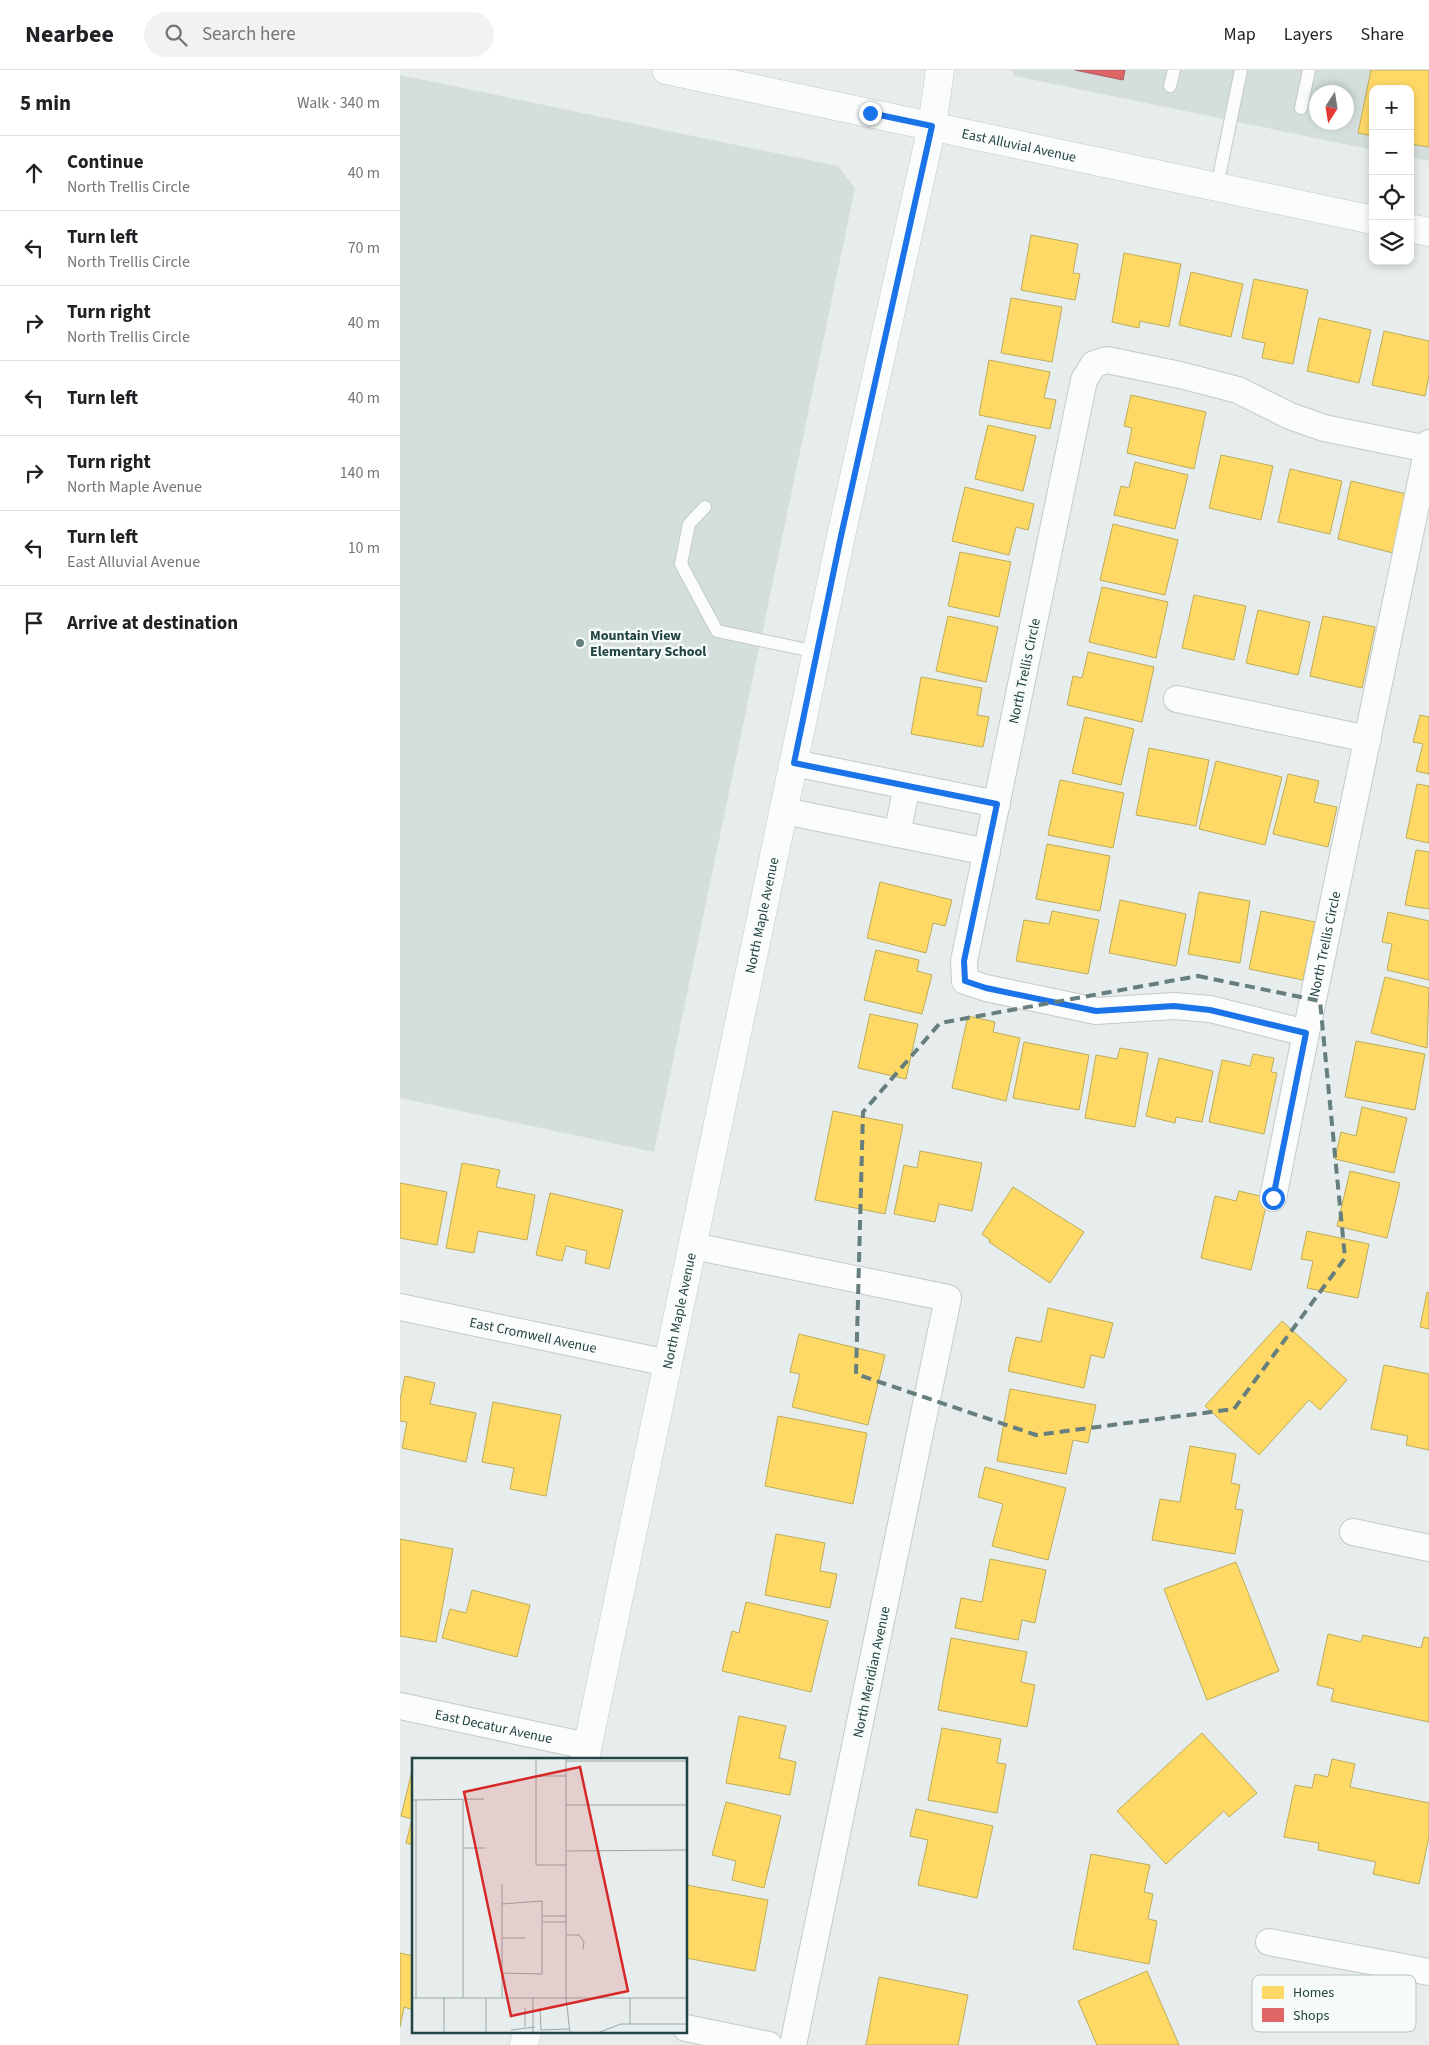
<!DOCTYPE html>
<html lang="en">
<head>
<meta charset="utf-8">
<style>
  :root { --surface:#fff; --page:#f2f2f2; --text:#202124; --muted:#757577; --line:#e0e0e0 }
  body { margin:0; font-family:"Source Sans 3",sans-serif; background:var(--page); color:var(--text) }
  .controls { position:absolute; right:15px; top:15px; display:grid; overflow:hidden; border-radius:10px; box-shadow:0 2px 8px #0003 }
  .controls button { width:45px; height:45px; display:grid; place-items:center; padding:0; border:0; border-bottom:1px solid var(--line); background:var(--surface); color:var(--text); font:25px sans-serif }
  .compass { position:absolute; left:909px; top:15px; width:45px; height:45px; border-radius:50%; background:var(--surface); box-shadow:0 2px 8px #0003; rotate:192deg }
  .stop { position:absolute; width:15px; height:15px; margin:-11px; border:4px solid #1a73e8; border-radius:50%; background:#fff }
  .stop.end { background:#1a73e8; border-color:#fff; box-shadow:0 1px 5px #0008 }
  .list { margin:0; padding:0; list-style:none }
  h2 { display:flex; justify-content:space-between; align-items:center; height:65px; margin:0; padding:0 20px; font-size:21px }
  h2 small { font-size:16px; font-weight:400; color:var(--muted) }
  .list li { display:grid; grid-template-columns:32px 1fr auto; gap:15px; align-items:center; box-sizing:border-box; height:75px; padding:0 20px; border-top:1px solid var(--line) }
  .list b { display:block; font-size:19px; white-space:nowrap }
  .list p { margin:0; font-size:16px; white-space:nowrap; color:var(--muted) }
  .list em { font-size:16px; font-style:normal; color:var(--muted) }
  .icon { flex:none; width:28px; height:28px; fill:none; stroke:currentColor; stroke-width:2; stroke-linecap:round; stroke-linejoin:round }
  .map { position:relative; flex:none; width:1029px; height:1975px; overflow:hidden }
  header { display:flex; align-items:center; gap:30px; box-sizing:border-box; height:70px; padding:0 25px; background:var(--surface); border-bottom:1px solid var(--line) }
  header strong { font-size:24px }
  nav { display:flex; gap:28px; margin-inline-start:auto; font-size:18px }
  .search { width:350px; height:45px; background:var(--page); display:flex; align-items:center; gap:12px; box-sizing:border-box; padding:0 18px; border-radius:28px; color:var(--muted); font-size:19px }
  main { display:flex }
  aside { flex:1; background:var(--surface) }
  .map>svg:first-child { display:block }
  .built { fill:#d4dfdd; fill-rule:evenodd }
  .homes { fill:#ffd966; stroke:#bcac5b }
  .shops { fill:#e06666; stroke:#a75c5b }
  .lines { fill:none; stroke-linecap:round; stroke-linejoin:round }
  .service-casing { stroke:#c4cac9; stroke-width:14 }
  .minor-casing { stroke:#c4cac9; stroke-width:28 }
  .tertiary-casing { stroke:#c4cac9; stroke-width:29 }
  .secondary-casing { stroke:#c2cbc9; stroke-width:29 }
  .service { stroke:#fbfcfc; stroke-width:12 }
  .minor { stroke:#fbfcfc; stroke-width:26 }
  .tertiary { stroke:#fbfcfc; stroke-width:28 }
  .secondary { stroke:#fbfcfc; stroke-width:28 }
  .route { stroke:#1a73e8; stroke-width:6 }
  .marked { fill:none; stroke:#667e7d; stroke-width:4; stroke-dasharray:10 6; stroke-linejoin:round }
  .poi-dot { fill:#667e7d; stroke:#f6fbf9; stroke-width:2 }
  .labels { text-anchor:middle; stroke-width:5; stroke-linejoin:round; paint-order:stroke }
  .street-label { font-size:14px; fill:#214341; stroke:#f6fbf9 }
  .poi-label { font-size:14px; font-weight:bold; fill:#214341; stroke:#f6fbf9; text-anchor:start }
  .inset-road { fill:none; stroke:#98a9a8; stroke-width:1 }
  .view { fill:#d62828; fill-opacity:0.15; stroke:#d62828; stroke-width:2.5 }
  .inset-edge { fill:none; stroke:#214341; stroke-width:2.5 }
  .key { fill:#f6fbf9; stroke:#b6c4c2; stroke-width:1 }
  .key-label { font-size:14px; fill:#214341 }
</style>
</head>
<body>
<header>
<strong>Nearbee</strong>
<div class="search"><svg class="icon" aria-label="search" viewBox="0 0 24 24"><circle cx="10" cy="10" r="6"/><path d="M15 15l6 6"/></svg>Search here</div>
<nav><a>Map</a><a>Layers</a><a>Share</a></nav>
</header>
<main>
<aside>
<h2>5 min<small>Walk · 340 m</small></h2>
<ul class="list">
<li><svg class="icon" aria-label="ahead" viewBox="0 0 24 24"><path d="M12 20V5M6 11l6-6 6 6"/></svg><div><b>Continue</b><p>North Trellis Circle</p></div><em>40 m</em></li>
<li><svg class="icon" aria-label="left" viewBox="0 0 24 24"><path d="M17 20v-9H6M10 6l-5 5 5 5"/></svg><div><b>Turn left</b><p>North Trellis Circle</p></div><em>70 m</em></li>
<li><svg class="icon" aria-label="right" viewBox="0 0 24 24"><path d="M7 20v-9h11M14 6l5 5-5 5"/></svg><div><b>Turn right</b><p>North Trellis Circle</p></div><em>40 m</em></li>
<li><svg class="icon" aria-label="left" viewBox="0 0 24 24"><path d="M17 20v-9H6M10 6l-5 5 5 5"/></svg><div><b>Turn left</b></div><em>40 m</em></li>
<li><svg class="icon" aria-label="right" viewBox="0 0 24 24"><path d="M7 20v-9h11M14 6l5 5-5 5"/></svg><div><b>Turn right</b><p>North Maple Avenue</p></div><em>140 m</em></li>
<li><svg class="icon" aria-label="left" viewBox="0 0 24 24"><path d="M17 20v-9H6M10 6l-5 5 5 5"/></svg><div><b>Turn left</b><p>East Alluvial Avenue</p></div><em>10 m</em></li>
<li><svg class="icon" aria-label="arrive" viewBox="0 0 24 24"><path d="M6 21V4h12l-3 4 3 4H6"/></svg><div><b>Arrive at destination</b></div></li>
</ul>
</aside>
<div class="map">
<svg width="1029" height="1975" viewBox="0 0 1029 1975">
  <rect width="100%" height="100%" fill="#e7edec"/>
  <g class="built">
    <path d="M611 0H1029V91L1010 87V19H973V80L615 6ZM916 22H946V52H916Z"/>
    <polygon points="0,5 438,96 455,118 254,1082 0,1028"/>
  </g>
  <g class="homes">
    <polygon points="971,0 1029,0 1029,77 1010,74 1010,19 973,19 973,66 958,63"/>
    <polygon points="631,165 678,174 673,203 680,204 675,230 621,220"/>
    <polygon points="724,183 781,194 769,257 740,251 739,258 712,252"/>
    <polygon points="791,202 843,214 831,267 779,255"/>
    <polygon points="854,209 908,220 893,294 862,288 865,273 842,268"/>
    <polygon points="611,228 662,237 652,292 601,283"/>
    <polygon points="919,248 971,260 959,313 907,301"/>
    <polygon points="984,261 1029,271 1029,306 1025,326 972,315"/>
    <polygon points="589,290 650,302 644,328 656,330 650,359 579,345"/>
    <polygon points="731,325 806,342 794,399 727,383 732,358 724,356"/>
    <polygon points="588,355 636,366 623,421 575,409"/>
    <polygon points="821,385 873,396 861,450 809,438"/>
    <polygon points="735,392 788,405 775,459 714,445 721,416 729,418"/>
    <polygon points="890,399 942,411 930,464 878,452"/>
    <polygon points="951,411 1006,424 993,483 938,469"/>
    <polygon points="565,417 634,434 628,460 616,457 609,485 552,471"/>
    <polygon points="713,454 778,470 765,525 700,510"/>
    <polygon points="560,482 611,492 599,547 548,536"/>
    <polygon points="702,517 768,532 756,588 689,572"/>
    <polygon points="794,525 846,536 834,590 782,578"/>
    <polygon points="858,540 910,552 898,605 846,593"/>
    <polygon points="548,546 598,557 586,612 536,601"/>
    <polygon points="923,546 975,557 962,618 910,606"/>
    <polygon points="688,582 754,597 742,652 667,635 673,606 682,608"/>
    <polygon points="521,607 582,618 577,645 589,647 583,677 511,664"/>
    <polygon points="1020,645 1029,647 1029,704 1016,701 1023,674 1013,672"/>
    <polygon points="685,647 734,659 721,715 672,703"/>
    <polygon points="749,678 809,690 796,756 736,745"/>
    <polygon points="816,691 882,707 865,775 799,759"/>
    <polygon points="888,704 919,711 914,732 937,737 928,777 873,764"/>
    <polygon points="660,710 724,723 713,778 648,765"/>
    <polygon points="1017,714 1029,716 1029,773 1006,768"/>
    <polygon points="647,774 710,786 700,841 636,829"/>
    <polygon points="1016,780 1029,782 1029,839 1005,835"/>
    <polygon points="480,812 552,830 545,856 533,853 526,883 467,868"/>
    <polygon points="799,822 850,831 840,893 788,884"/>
    <polygon points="720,830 786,844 776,896 709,883"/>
    <polygon points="652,841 699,850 688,904 616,891 624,850 649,854"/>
    <polygon points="861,841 915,852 903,910 849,899"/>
    <polygon points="988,842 1029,851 1029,910 987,900 992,874 982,872"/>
    <polygon points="476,880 519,890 517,901 532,905 522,944 464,930"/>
    <polygon points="985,907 1029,918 1027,978 971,963"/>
    <polygon points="470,944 518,954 506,1009 458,998"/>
    <polygon points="568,946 595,952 593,962 620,968 606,1031 552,1018"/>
    <polygon points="956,971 1025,984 1015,1040 945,1027"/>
    <polygon points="624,972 689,985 679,1040 613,1028"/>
    <polygon points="720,978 748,983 735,1057 685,1048 696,985 717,989"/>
    <polygon points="853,984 874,988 871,1002 877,1003 864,1064 809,1052 822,990 850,996"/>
    <polygon points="759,988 813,1001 802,1052 776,1047 775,1053 746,1046"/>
    <polygon points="962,1037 1007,1048 994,1103 935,1089 941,1062 956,1066"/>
    <polygon points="433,1041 503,1055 485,1144 415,1130"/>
    <polygon points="520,1081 582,1093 572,1141 539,1134 535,1152 494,1144 504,1095 517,1098"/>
    <polygon points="62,1093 100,1100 96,1117 135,1125 127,1170 78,1161 74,1183 46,1178"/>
    <polygon points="950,1101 1000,1113 987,1168 937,1156"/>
    <polygon points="0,1113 47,1122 37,1175 0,1168"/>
    <polygon points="613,1117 684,1162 650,1213 589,1172 590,1170 582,1164"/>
    <polygon points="839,1121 868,1128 851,1200 801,1188 815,1126 836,1131"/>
    <polygon points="150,1123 223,1140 209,1199 185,1193 187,1181 166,1176 162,1191 136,1185"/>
    <polygon points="907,1161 969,1174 958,1228 907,1218 913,1191 901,1189"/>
    <polygon points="1027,1222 1029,1223 1029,1259 1020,1257"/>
    <polygon points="648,1238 713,1253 704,1288 691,1285 684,1318 608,1301 616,1267 641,1272"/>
    <polygon points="882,1251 947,1310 920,1340 909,1330 859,1385 805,1336"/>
    <polygon points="399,1264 485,1285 468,1355 392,1337 400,1304 390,1302"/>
    <polygon points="984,1295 1029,1304 1029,1380 1006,1375 1008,1366 971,1359"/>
    <polygon points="5,1306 35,1313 30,1334 76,1343 66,1392 2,1378 7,1352 0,1351 0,1330"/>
    <polygon points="610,1319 696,1335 688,1373 673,1370 666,1404 597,1391"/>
    <polygon points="93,1332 161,1345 146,1426 110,1419 114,1398 82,1392"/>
    <polygon points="378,1346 467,1363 453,1434 365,1416"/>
    <polygon points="790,1376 836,1384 831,1413 840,1415 835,1439 843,1440 835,1484 752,1470 760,1429 780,1432"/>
    <polygon points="585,1397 666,1418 648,1490 592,1476 603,1434 578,1427"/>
    <polygon points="376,1464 425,1473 420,1501 437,1504 430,1538 365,1525"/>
    <polygon points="0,1469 53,1479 36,1572 0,1566"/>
    <polygon points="590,1489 646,1500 635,1553 622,1550 618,1570 555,1558 561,1528 582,1532"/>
    <polygon points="836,1492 879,1601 807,1630 764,1519"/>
    <polygon points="72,1520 130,1535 117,1587 42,1568 50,1539 66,1543"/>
    <polygon points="346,1532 428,1551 411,1622 322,1601 332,1561 339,1563"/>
    <polygon points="928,1564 961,1572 963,1565 1021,1578 1024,1567 1029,1568 1029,1652 931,1631 934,1619 917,1615"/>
    <polygon points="551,1568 627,1582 621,1612 635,1615 627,1657 538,1640"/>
    <polygon points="339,1646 386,1656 379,1688 396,1692 390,1725 326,1713"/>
    <polygon points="542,1658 601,1669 597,1693 606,1694 597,1743 528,1730"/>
    <polygon points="802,1663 857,1723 829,1747 824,1741 766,1794 717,1741"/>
    <polygon points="932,1689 955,1694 950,1717 1029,1733 1029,1767 1019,1814 973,1804 976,1792 918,1780 919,1773 884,1767 895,1715 912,1718 915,1704 928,1707"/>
    <polygon points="12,1701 14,1702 14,1775 6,1773 12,1749 1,1746"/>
    <polygon points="326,1732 381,1746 364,1818 332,1810 336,1791 312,1785"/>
    <polygon points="516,1739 593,1756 577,1828 518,1815 528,1770 510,1766"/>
    <polygon points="691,1784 750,1795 744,1822 753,1824 748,1849 757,1851 749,1894 673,1879"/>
    <polygon points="286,1815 368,1830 355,1901 286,1888"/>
    <polygon points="0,1883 14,1886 14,1940 4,1937 0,1957"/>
    <polygon points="747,1901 779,1975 697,1975 678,1931"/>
    <polygon points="479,1907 568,1925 558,1975 466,1975"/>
  </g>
  <polygon class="shops" points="675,0 725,0 723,10"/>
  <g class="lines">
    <g class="service-casing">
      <g id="service">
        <polyline points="770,16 774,0"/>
        <polyline points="901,38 909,0"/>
        <polyline points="817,116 841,0"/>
        <polyline points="305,437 289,454 281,494 317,561 417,582"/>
      </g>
    </g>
    <g class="minor-casing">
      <g id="minor">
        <path id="s1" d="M1028 379 924 358 890 346 838 320 780 305 707 290 694 294 684 310 564 891 565 911 586 918 696 941 774 936 810 939 906 963 1029 373"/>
        <polyline points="777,629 968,669"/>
        <polyline points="394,693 597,734"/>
        <polyline points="384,741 587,782"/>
        <polyline points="497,764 507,716"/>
        <polyline points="873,1128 906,963"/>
        <polyline points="293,1176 548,1228 393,1975"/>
        <path id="s2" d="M0 1237 268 1293"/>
        <polyline points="953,1462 1029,1478"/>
        <path id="s3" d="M0 1636 187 1676"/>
        <polyline points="869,1872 1029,1902"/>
        <polyline points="286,1958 369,1975"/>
      </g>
    </g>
    <g class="tertiary-casing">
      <g id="tertiary">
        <path id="s4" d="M185 1689 441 466 532 56 540 0"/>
        <polyline points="124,1975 127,1961"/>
      </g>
    </g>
    <g class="secondary-casing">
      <g id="secondary">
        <path id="s5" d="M266 0 973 150"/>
        <polyline points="1010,158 1029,162"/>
      </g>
    </g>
    <use href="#service" class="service"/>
    <use href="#minor" class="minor"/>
    <use href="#tertiary" class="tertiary"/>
    <use href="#secondary" class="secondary"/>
  </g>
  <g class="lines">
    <polyline class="route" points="470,43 532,56 441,466 394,693 597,734 564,891 565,911 586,918 696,941 774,936 810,940 906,963 873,1128"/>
  </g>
  <path class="marked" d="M798 906 920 931 945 1188 834 1339 636 1365 456 1304 463 1042 540 953Z"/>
  <circle class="poi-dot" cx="180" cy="573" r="5"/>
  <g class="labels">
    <g class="street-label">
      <text dy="5" stroke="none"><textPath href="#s5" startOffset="361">East Alluvial Avenue</textPath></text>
      <text transform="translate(624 601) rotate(-78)" y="5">North Trellis Circle</text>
      <text dy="5" stroke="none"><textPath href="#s4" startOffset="862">North Maple Avenue</textPath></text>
      <text dy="5" stroke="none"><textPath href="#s1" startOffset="1419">North Trellis Circle</textPath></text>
      <text dy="5" stroke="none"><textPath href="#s4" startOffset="458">North Maple Avenue</textPath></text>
      <text dy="5" stroke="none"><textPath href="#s2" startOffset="136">East Cromwell Avenue</textPath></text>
      <text transform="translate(471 1602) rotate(-78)" y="5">North Meridian Avenue</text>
      <text dy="5" stroke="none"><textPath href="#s3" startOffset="96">East Decatur Avenue</textPath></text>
    </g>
    <g class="poi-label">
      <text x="190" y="570">Mountain View<tspan x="190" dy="16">Elementary School</tspan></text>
    </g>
  </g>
  <g transform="translate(12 1688)">
    <rect width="275" height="275" fill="#e7edec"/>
    <path class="inset-road" d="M124 0V107H155M154 0V239L158 275M154 3H275M124 18H154M0 42 72 41M4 42V240M51 42V240M154 47H275M51 90H73M155 93 275 92M90 126V146M131 158H155M131 164H155M155 177H167L172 184 171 191M90 180H113M90 239V146L130 143V216L90 215M0 240H275M74 240V275M121 240V275M113 250V269M128 250 129 272 157 271M218 266V240M99 272 123 269M32 275V239M185 275 209 266H275"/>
    <path class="view" d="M168 9 216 233 99 258 52 34Z"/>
    <rect width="275" height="275" class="inset-edge"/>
  </g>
  <rect x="852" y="1905" width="164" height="57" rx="8" class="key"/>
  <rect x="862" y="1916" width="22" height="13" fill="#ffd966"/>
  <rect x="862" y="1938" width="22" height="14" fill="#e06666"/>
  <g class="key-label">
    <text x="893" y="1927">Homes</text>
    <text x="893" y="1950">Shops</text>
  </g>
</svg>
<div class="controls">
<button>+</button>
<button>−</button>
<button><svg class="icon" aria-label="locate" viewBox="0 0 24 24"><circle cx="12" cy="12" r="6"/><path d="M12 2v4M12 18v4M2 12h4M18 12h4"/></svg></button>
<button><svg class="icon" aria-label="layers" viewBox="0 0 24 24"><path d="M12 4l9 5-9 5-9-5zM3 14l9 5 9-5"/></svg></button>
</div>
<svg class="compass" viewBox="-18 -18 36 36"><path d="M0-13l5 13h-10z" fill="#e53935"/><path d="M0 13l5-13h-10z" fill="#757577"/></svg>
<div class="stop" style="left:873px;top:1128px"></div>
<div class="stop end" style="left:470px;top:43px"></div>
</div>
</main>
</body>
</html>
